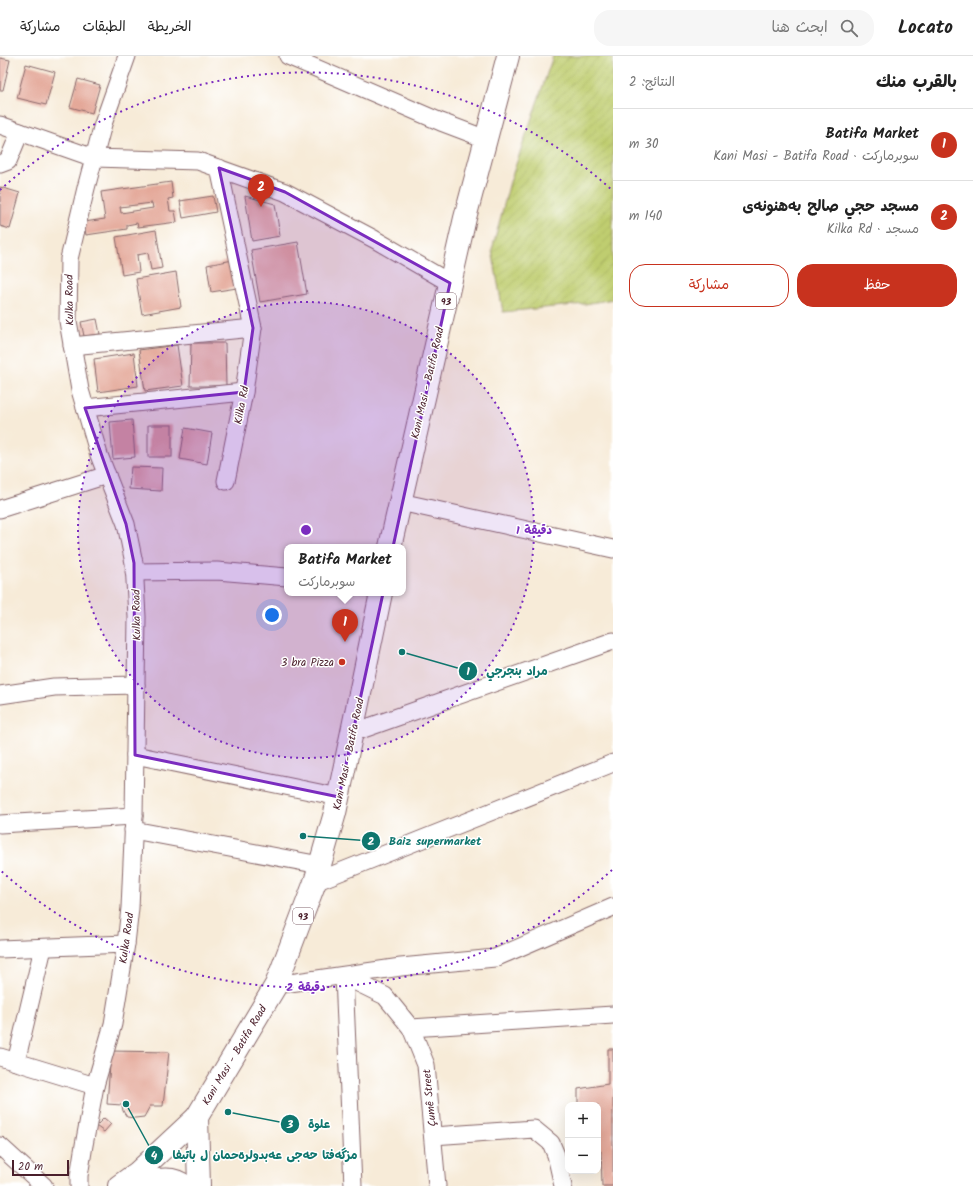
<!DOCTYPE html>
<html lang="ar">
<head>
<meta charset="utf-8">
<style>
  :root { --surface:#fff; --page:#f6f6f6; --text:#222; --muted:#767676; --line:#e0e0e0; --accent:#c8321e }
  body { margin:0; font-family:Kalam,"Playpen Sans Arabic",sans-serif; background:var(--page); color:var(--text); direction:rtl }
  .controls { position:absolute; right:12px; bottom:12px; display:grid; overflow:hidden; border-radius:8px; box-shadow:0 4px 16px #0002 }
  .controls button { width:36px; height:36px; display:grid; place-items:center; padding:0; border:0; border-bottom:1px solid var(--line); background:var(--surface); color:var(--text); font:20px sans-serif }
  .scale { position:absolute; left:12px; bottom:10px; width:57px; box-sizing:border-box; padding-left:4px; border:2px solid #4a1f2b; border-top:0; font-size:11px; line-height:14px; white-space:nowrap; color:#4a1f2b; -webkit-text-stroke:3px #fff; paint-order:stroke }
  .you { position:absolute; left:272px; top:559px; width:14px; height:14px; margin:-10px; border:3px solid #fff; border-radius:50%; background:#1a73e8; box-shadow:0 0 0 6px #1a73e833 }
  .badge { display:grid; place-items:center; width:26px; height:26px; border-radius:50%; background:var(--accent); color:#fff; font-size:13px; font-weight:700 }
  .pin { position:absolute; translate:-50% -33px; filter:drop-shadow(0 1px 2px #0008) }
  .pin::after { content:''; position:absolute; top:21px; width:14px; height:12px; background:inherit; clip-path:polygon(0 0,100% 0,50% 100%) }
  .popup { position:absolute; left:284px; top:488px; width:122px; height:52px; box-sizing:border-box; display:grid; place-content:center; border-radius:8px; background:var(--surface); filter:drop-shadow(0 1px 3px #0005); font-size:13px; white-space:nowrap; color:var(--muted) }
  .popup b { font-size:15px; color:var(--text) }
  .popup::after { content:''; position:absolute; left:50%; top:100%; margin-left:-8px; border:8px solid transparent; border-top-color:var(--surface) }
  .list { margin:0; padding:0; list-style:none }
  h2 { display:flex; justify-content:space-between; align-items:center; height:52px; margin:0; padding:0 16px; font-size:17px }
  h2 small { font-size:13px; font-weight:400; color:var(--muted) }
  .list li { display:grid; grid-template-columns:26px 1fr auto; gap:12px; align-items:center; box-sizing:border-box; height:72px; padding:0 16px; border-top:1px solid var(--line) }
  .list b { display:block; font-size:15px; white-space:nowrap }
  .list p { margin:0; font-size:13px; white-space:nowrap; color:var(--muted) }
  .list em { font-size:13px; font-style:normal; color:var(--muted) }
  .actions { display:flex; gap:8px; padding:12px 16px }
  .actions a { flex:1; padding:9px 0; border:1px solid var(--accent); border-radius:16px; text-align:center; font-size:14px; color:var(--accent) }
  .actions .main { background:var(--accent); color:#fff }
  .icon { flex:none; width:22px; height:22px; fill:none; stroke:currentColor; stroke-width:2; stroke-linecap:round; stroke-linejoin:round }
  .map { position:relative; flex:none; width:613px; height:1130px; overflow:hidden; direction:ltr }
  header { display:flex; align-items:center; gap:24px; box-sizing:border-box; height:56px; padding:0 20px; background:var(--surface); border-bottom:1px solid var(--line) }
  header strong { font-size:19px }
  nav { display:flex; gap:22px; margin-inline-start:auto; font-size:14px }
  .search { width:280px; height:36px; background:var(--page); display:flex; align-items:center; gap:10px; box-sizing:border-box; padding:0 14px; border-radius:16px; color:var(--muted); font-size:15px }
  main { display:flex }
  aside { flex:1; background:var(--surface) }
  .map>svg:first-child { display:block }
  .garden { fill:url(#garden-furrows); stroke:#84764d }
  .building { fill:#e4a899; fill-rule:evenodd }
  .lines { fill:none; stroke-linecap:round; stroke-linejoin:round }
  .minor-casing { stroke:#876668; stroke-width:19 }
  .secondary-casing { stroke:#876668; stroke-width:24 }
  .primary-casing { stroke:#876668; stroke-width:24 }
  .minor { stroke:#fff; stroke-width:17 }
  .secondary { stroke:#fff; stroke-width:22 }
  .primary { stroke:#fff; stroke-width:22 }
  .marked { fill:#7b2cbf; fill-opacity:0.2; stroke:#7b2cbf; stroke-width:3; stroke-linejoin:round }
  .ring { fill:none; stroke:#7b2cbf; stroke-width:2; stroke-dasharray:2 4 }
  .poi-dot { fill:#c8321e; stroke:#fff; stroke-width:1.5 }
  .labels { text-anchor:middle; stroke-width:3; stroke-linejoin:round; paint-order:stroke }
  .shield { fill:#fff; stroke:#80626b; stroke-width:1 }
  .shield-label { font-size:10px; font-weight:bold; fill:#4a1f2b }
  .street-label { font-size:11px; fill:#4a1f2b; stroke:#fff }
  .poi-label { font-size:11px; fill:#4a1f2b; stroke:#fff; text-anchor:end }
  .centre { fill:#7b2cbf; stroke:#fff; stroke-width:2 }
  .ring-label { font-size:12px; text-anchor:middle; font-weight:bold; fill:#7b2cbf; stroke:#fff; stroke-width:3; stroke-linejoin:round; paint-order:stroke }
  .leader { fill:none; stroke:#0f766e; stroke-width:1.5 }
  .callout-dot { fill:#0f766e; stroke:#fff; stroke-width:1.5 }
  .mark-label { font-size:12px; text-anchor:middle; font-weight:bold; fill:#fff }
  .callout-label { font-size:12px; text-anchor:middle; font-weight:bold; fill:#0f766e; stroke:#fff; stroke-width:3; stroke-linejoin:round; paint-order:stroke }
</style>
</head>
<body>
<header>
<strong>Locato</strong>
<div class="search"><svg class="icon" aria-label="search" viewBox="0 0 24 24"><circle cx="10" cy="10" r="6"/><path d="M15 15l6 6"/></svg>ابحث هنا</div>
<nav><a>الخريطة</a><a>الطبقات</a><a>مشاركة</a></nav>
</header>
<main>
<aside>
<h2>بالقرب منك<small>النتائج: 2</small></h2>
<ul class="list">
<li><span class="badge">1</span><div><b>Batifa Market</b><p>سوبرماركت · Kani Masi - Batifa Road</p></div><em>30 m</em></li>
<li><span class="badge">2</span><div><b>مسجد حجي صالح بەھنونەی</b><p>مسجد · Kilka Rd</p></div><em>140 m</em></li>
</ul>
<div class="actions"><a class="main">حفظ</a><a>مشاركة</a></div>
</aside>
<div class="map">
<svg width="613" height="1130" viewBox="0 0 613 1130">
  <defs>
    <pattern id="garden-furrows" width="10" height="10" patternUnits="userSpaceOnUse"><rect width="10" height="10" fill="#bfcd6f"/><path d="M-1 1l2-2M0 10L10 0M9 11l2-2" fill="none" stroke="#a6b060"/></pattern>
  </defs>
  <rect width="100%" height="100%" fill="#fff"/>
  <filter id="ink" filterUnits="userSpaceOnUse"><feTurbulence type="fractalNoise" baseFrequency=".025" numOctaves="2"/><feDisplacementMap in="SourceGraphic" scale="8" xChannelSelector="R" yChannelSelector="G"/><feConvolveMatrix kernelMatrix="1 2 1 2 8 2 1 2 1" color-interpolation-filters="sRGB"/></filter>
  <filter id="wash" filterUnits="userSpaceOnUse"><feTurbulence type="fractalNoise" baseFrequency=".012" numOctaves="4" result="noise"/><feDisplacementMap in="SourceGraphic" scale="16" xChannelSelector="R" yChannelSelector="G"/><feGaussianBlur stdDeviation="0.9" result="paint"/><feColorMatrix in="noise" values="0 0 0 0 0 0 0 0 0 0 0 0 0 0 0 0 0 1.4 0 .05"/><feComposite in="paint" operator="in"/></filter>
  <g filter="url(#wash)">
    <rect width="100%" height="100%" fill="#f7ebd8"/>
    <polygon class="garden" points="553,0 613,0 613,243 585,248 503,256 492,194 510,126"/>
    <g id="blocks">
      <g class="building">
        <polygon points="0,2 10,4 3,34 0,34"/>
        <polygon points="26,8 55,16 46,49 17,42"/>
        <polygon points="78,23 100,29 92,57 70,51"/>
        <path d="M171 126 173 142 168 143 170 155H175L177 166 138 171 137 167 127 169V173L86 179 84 166 105 163 101 136ZM152 147 153 152 121 157 120 151Z"/>
        <polygon points="0,131 20,137 10,173 0,170"/>
        <polygon points="213,140 216,156 183,162 180,145"/>
        <polygon points="245,140 275,148 280,180 252,185"/>
        <polygon points="156,174 162,212 151,214 148,197 137,199 139,216 122,219 116,181"/>
        <polygon points="298,186 307,238 260,246 251,194"/>
        <polygon points="233,204 237,232 211,236 207,209"/>
        <polygon points="176,216 181,251 142,258 136,223"/>
        <polygon points="97,263 100,278 84,280 81,266"/>
        <polygon points="191,287 225,287 226,330 190,330"/>
        <polygon points="177,289 183,330 145,335 139,294"/>
        <polygon points="134,297 138,330 98,336 94,303"/>
        <polygon points="132,364 135,401 113,403 110,366"/>
        <rect x="148" y="369" width="24" height="32"/>
        <polygon points="185,372 212,377 207,408 180,403"/>
        <polygon points="131,411 162,412 161,435 129,433"/>
        <polygon points="608,993 613,993 613,1130 602,1130 601,1095 598,1096 598,1049 578,1049 578,1033 608,1028"/>
        <polygon points="111,995 169,996 163,1050 150,1050 144,1061 135,1062 127,1061 123,1055 122,1049 107,1048"/>
        <polygon points="104,1062 111,1068 104,1076 96,1070"/>
      </g>
    </g>
  </g>
  <g filter="url(#ink)">
    <use href="#blocks" fill-opacity="0" stroke="#876668" stroke-width="1"/>
    <g class="lines">
      <g class="minor-casing">
        <g id="minor">
          <polyline points="288,0 441,66 486,83"/>
          <polyline points="0,69 94,102 198,105 285,136 374,183 450,227"/>
          <polyline points="0,108 8,105 20,76"/>
          <polyline points="219,112 253,272 244,336 226,425"/>
          <polyline points="72,290 253,272"/>
          <polyline points="85,352 244,336"/>
          <polyline points="400,446 613,493"/>
          <polyline points="0,453 107,419"/>
          <polyline points="134,516 217,515 287,521"/>
          <polyline points="0,639 54,631 136,629"/>
          <polyline points="352,677 613,585"/>
          <polyline points="135,699 339,741"/>
          <polyline points="0,768 134,760"/>
          <polyline points="133,774 320,809"/>
          <polyline points="315,826 613,707"/>
          <polyline points="0,893 126,888"/>
          <polyline points="344,920 385,940 411,972 426,1009 437,1130"/>
          <polyline points="344,920 353,1130"/>
          <polyline points="276,929 401,911 495,902 613,851"/>
          <polyline points="411,972 613,959"/>
          <polyline points="0,1001 95,1030"/>
          <polyline points="16,1006 43,892"/>
          <polyline points="433,1080 534,1073 551,1087 556,1099 563,1130"/>
          <polyline points="0,1090 44,1130"/>
          <polyline points="79,1130 79,1120 84,1089 95,1030 113,968 126,888 130,852 134,760 137,561 134,507 126,468 99,399 80,334 68,265 69,203 86,132 103,68 127,0"/>
        </g>
      </g>
      <g class="secondary-casing">
        <g id="secondary">
          <polyline points="197,1061 199,1130"/>
          <path d="M135 1130C149 1125 173 1119 184 1130"/>
        </g>
      </g>
      <g class="primary-casing">
        <g id="primary">
          <polyline points="390,491 465,162 508,0"/>
          <polyline points="119,1130 137,1117 197,1061 276,929 315,826 335,757 381,537"/>
        </g>
      </g>
      <use href="#minor" class="minor"/>
      <use href="#secondary" class="secondary"/>
      <use href="#primary" class="primary"/>
    </g>
  </g>
  <path class="marked" d="M219 112 285 136 450 227 339 741 135 699 134 507 126 468 85 352 244 336 253 272Z"/>
  <circle cx="306" cy="474" r="228" fill="#7b2cbf" fill-opacity=".12"/>
  <g class="ring">
    <circle cx="306" cy="474" r="228"/>
    <path d="M612 814A457 457 0 0 1 0 814M0 134A457 457 0 0 1 612 134"/>
  </g>
  <circle class="poi-dot" cx="342" cy="606" r="4"/>
  <g class="labels">
    <g class="shield">
      <rect x="436" y="237" width="20" height="16" rx="3"/>
      <rect x="293" y="852" width="20" height="16" rx="3"/>
    </g>
    <g class="shield-label">
      <text x="446" y="249">93</text>
      <text x="303" y="864">93</text>
    </g>
    <g class="street-label">
      <text transform="translate(69 244) rotate(-91)" y="4">Kulka Road</text>
      <text transform="translate(427 327) rotate(-77)" y="4">Kani Masi - Batifa Road</text>
      <text transform="translate(241 349) rotate(-79)" y="4">Kilka Rd</text>
      <text transform="translate(136 559) rotate(-91)" y="4">Kulka Road</text>
      <text transform="translate(348 698) rotate(-78)" y="4">Kani Masi - Batifa Road</text>
      <text transform="translate(126 882) rotate(-82)" y="4">Kulka Road</text>
      <text transform="translate(234 999) rotate(-59)" y="4">Kani Masi - Batifa Road</text>
      <text transform="translate(429 1042) rotate(-96)" y="4">Çumê Street</text>
    </g>
    <g class="poi-label">
      <text x="334" y="610">3 bra Pizza</text>
    </g>
  </g>
  <circle cx="306" cy="474" r="6" class="centre"/>
  <g class="ring-label">
    <text x="534" y="478">1 دقيقة</text>
    <text x="306" y="935">2 دقيقة</text>
  </g>
  <path class="leader" d="M402 596L468 615M303 780L371 785M228 1056L290 1068M126 1048L154 1099"/>
  <g class="callout-dot">
    <circle cx="402" cy="596" r="4"/>
    <circle cx="303" cy="780" r="4"/>
    <circle cx="228" cy="1056" r="4"/>
    <circle cx="126" cy="1048" r="4"/>
    <circle cx="468" cy="615" r="10"/>
    <circle cx="371" cy="785" r="10"/>
    <circle cx="290" cy="1068" r="10"/>
    <circle cx="154" cy="1099" r="10"/>
  </g>
  <g class="mark-label">
    <text x="468" y="619">1</text>
    <text x="371" y="789">2</text>
    <text x="290" y="1072">3</text>
    <text x="154" y="1103">4</text>
  </g>
  <g class="callout-label">
    <text x="517" y="619">مراد بنجرجي</text>
    <text x="435" y="789">Baiz supermarket</text>
    <text x="319" y="1072">علوة</text>
    <text x="265" y="1103">مزگەفتا حەجی عەبدولرەحمان ل باتیفا</text>
  </g>
</svg>
<div class="controls">
<button>+</button>
<button>−</button>
</div>
<div class="scale">20 m</div>
<div class="you"></div>
<div class="pin badge" style="left:345px;top:586px">1</div>
<div class="popup"><b>Batifa Market</b>سوبرماركت</div>
<div class="pin badge" style="left:261px;top:151px">2</div>
</div>
</main>
</body>
</html>
